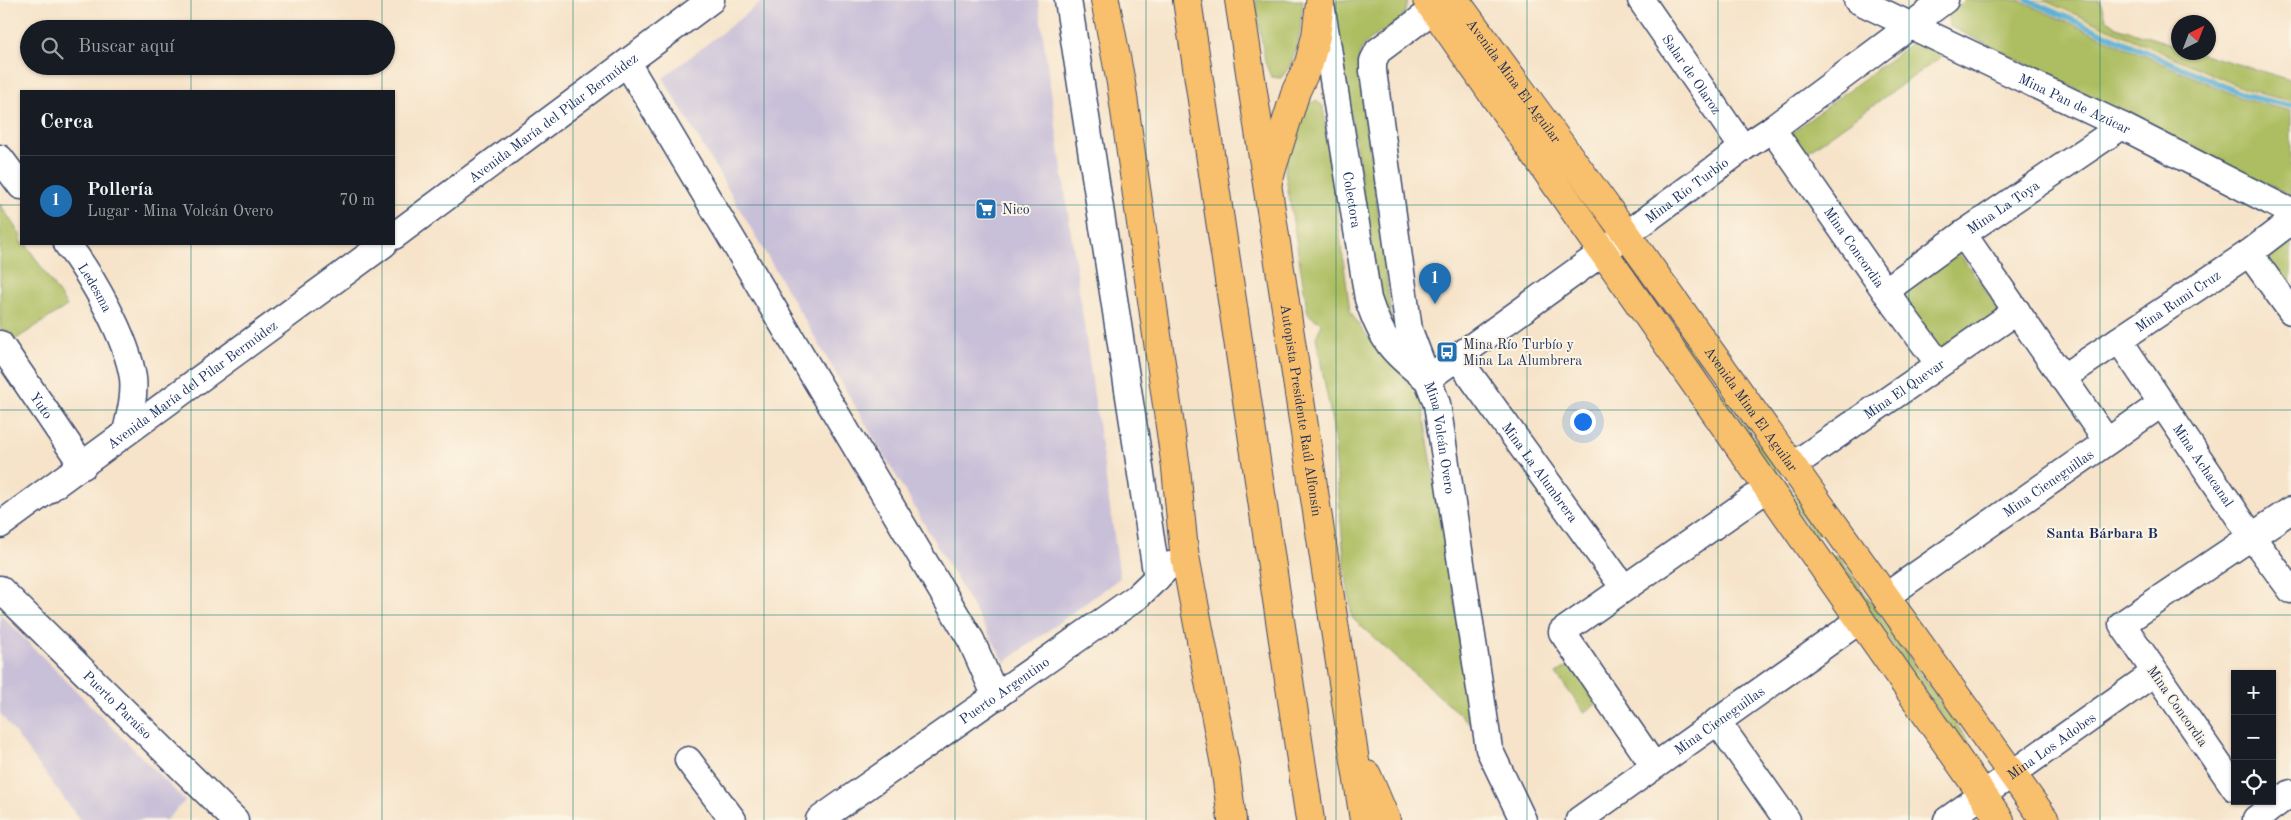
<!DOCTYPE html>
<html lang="es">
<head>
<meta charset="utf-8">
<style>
  :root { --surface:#171b24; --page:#20242c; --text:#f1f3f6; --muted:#9ea1a6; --line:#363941; --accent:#1f6fb2 }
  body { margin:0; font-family:"Old Standard TT",serif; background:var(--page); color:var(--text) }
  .controls { position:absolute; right:15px; bottom:15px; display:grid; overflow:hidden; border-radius:0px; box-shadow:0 1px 4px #0004 }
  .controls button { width:45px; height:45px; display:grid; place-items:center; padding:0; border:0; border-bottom:1px solid var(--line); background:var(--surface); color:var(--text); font:25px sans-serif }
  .compass { position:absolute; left:2171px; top:15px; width:45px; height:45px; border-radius:50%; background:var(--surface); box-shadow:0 1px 4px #0004; rotate:42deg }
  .you { position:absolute; left:1582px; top:421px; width:18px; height:18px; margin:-12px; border:4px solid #fff; border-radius:50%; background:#1a73e8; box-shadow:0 0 0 8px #1a73e833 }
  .badge { display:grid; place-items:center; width:32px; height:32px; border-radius:50%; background:var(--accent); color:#fff; font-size:16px; font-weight:700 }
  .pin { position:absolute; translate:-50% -41px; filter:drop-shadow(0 1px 2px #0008) }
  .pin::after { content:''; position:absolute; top:26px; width:18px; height:15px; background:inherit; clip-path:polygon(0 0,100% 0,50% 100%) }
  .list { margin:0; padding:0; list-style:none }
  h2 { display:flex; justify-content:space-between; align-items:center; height:65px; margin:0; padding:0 20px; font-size:21px }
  h2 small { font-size:16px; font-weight:400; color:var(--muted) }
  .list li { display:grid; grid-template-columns:32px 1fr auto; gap:15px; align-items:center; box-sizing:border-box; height:90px; padding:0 20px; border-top:1px solid var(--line) }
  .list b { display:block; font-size:19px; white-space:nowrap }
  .list p { margin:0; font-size:16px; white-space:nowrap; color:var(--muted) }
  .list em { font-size:16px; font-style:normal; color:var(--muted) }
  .icon { flex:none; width:28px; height:28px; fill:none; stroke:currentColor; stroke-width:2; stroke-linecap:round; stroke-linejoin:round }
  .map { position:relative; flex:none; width:2291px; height:820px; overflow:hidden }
  .search { position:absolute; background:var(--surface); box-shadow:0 1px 4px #0004; left:20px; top:20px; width:375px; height:55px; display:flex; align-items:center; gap:12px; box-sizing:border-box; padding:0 18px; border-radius:28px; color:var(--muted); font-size:19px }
  .panel { position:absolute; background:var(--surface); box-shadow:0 1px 4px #0004; left:20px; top:90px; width:375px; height:155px; border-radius:0px }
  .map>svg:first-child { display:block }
  .industrial { fill:#c8bfd8 }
  .green { fill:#adbe62; stroke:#647660 }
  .sand { fill:#eeda9e; stroke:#84847e }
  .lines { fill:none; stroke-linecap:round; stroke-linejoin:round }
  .stream { stroke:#5cb1d8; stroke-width:5.5 }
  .minor-casing { stroke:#3c4a6e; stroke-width:29 }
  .major-casing { stroke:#3c4a6e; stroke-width:30 }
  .highway-casing { stroke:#3c4a6e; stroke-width:30 }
  .minor { stroke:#fff; stroke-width:26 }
  .major { stroke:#f8bf6c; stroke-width:28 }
  .highway { stroke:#f8bf6c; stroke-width:28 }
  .grid { fill:none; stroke:#0f766e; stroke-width:1; stroke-opacity:0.55 }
  .labels { text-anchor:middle; stroke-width:4; stroke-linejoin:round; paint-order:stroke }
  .street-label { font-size:14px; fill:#1b2f5e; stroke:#fcf5e5 }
  .poi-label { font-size:14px; fill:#1b2f5e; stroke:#fcf5e5; text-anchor:start }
  .neighbourhood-label { font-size:15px; font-weight:bold; fill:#1b2f5e; stroke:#fcf5e5 }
</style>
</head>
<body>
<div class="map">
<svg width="2291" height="820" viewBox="0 0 2291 820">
  <rect width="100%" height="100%" fill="#fcf5e5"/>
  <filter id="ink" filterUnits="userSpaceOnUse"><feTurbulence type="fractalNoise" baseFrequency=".02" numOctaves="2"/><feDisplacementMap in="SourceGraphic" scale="10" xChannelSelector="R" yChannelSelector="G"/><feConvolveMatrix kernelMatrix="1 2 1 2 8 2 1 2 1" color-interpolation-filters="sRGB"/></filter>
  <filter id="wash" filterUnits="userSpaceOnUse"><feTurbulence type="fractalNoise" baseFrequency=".0096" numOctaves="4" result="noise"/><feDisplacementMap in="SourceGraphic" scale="20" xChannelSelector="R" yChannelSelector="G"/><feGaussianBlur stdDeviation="1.12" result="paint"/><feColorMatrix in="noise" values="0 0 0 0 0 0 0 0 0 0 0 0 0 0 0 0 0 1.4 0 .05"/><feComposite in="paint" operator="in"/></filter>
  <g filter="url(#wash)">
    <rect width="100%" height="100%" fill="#f6e3c9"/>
    <g class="industrial">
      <polygon points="764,0 1038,0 1120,578 1005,662 663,78"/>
      <polygon points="0,614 185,801 166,820 80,820 0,713"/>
    </g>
    <g class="green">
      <path d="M1255 0H1303C1300 28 1300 57 1281 78L1271 77 1265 62Z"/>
      <path d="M1333 0H1406L1408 3C1399 35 1374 28 1361 50 1358 55 1359 64 1359 69L1394 338 1383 320Z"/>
      <polygon points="1966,0 2017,0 2246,100 2291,111 2291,196 1950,26 1946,14"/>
      <polygon points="2043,0 2099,0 2107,20 2116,27 2178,46 2178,52 2200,53 2291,80 2291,101 2250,91"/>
      <polygon points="1919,41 1945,54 1800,157 1786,137 1913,42"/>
      <polygon points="1316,101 1323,106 1350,311 1360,327 1420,393 1476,729 1352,618 1345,570 1333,427 1316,337 1322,324 1308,314 1285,171 1290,129 1308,104"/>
      <polygon points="0,204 21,236 21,244 26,244 67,306 10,343 0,327"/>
      <polygon points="2291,231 2291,302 2258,255"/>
      <polygon points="1955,248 2001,311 1938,355 1891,291"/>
      <polygon points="1619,253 1623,254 1819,528 1819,532 1815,537"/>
      <polygon points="1835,555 1838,556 1990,772 1990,775 1986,780 1832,556"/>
      <polygon points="1573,662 1601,701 1584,712 1556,674"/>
    </g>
    <polygon class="sand" points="2017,0 2043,0 2250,91 2291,101 2291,111 2246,100"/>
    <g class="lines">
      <polyline class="stream" points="2027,0 2247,96 2291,106"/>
    </g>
  </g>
  <g filter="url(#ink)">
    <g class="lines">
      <g class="minor-casing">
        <g id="minor">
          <polyline points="1068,0 1157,578"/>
          <path id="s1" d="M1641 0 1743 148"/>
          <path id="s2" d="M1857 0 2122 126 2291 212"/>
          <path id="s3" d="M1322 10 1368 299C1382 341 1392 352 1427 379"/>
          <path id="s4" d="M1433 10 1378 51 1373 61V71L1409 330 1437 404 1489 749 1523 820"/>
          <polyline points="627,63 971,640 996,697"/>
          <path id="s5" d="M1772 129 1885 291 1939 364"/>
          <polyline points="0,158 21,186"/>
          <polyline points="1963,234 2106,440"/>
          <path id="s6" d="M394 236 711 0"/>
          <path id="s7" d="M67 244C92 276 127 338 133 378 135 396 130 414 126 432"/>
          <polyline points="2249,253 2291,311"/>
          <path id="s8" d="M1885 291 1963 234 2122 126"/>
          <path id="s9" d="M2119 340 2252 537 2291 590"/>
          <path id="s10" d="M0 344 83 466"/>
          <path id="s11" d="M1457 357 1624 588"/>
          <path id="s12" d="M2062 378 2249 253 2291 221"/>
          <path id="s13" d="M1427 379 1603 252 1743 148 1772 129 1945 0"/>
          <path id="s14" d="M1792 466 2017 311"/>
          <path id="s15" d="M0 525 384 244"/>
          <path id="s16" d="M0 589 235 820"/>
          <path id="s17" d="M1885 597 2161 404"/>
          <polyline points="1717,721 1787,820"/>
          <polyline points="688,760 733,820"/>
          <polyline points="1654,766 1562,632 1768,488"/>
          <polyline points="2235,788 2122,624 2291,510"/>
          <polyline points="2256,819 2291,793"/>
          <path id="s18" d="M819 820 1137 597 1170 565"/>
          <path id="s19" d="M1579 820 1860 620"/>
          <path id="s20" d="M1947 820 2154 673"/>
        </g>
      </g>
      <g class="major-casing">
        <g id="major">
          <polyline points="1105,0 1121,83 1176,468 1184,551 1225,765 1232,820"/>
          <polyline points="1427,0 2000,820"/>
          <path id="s21" d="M1455 0 1627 235 2045 820"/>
        </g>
      </g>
      <g class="highway-casing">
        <g id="highway">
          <polyline points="1187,0 1310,820"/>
          <path id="s22" d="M1239 0 1364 820"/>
          <polyline points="1268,181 1296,91 1309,63 1316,36 1320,3"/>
          <polyline points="1367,775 1386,820"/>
        </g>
      </g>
      <use href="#minor" class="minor"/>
      <use href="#major" class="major"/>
      <use href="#highway" class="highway"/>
    </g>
  </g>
  <path class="grid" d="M191 0V29M382 0V29M573 0V820M764 0V820M955 0V820M1146 0V820M1336 0V820M1527 0V820M1718 0V820M1909 0V820M2100 0V820M191 66V91M382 66V91M0 205H21M394 205H2291M191 244V820M382 244V820M0 410H2291M0 615H2291"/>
  <defs>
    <g id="supermarket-square" transform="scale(1.125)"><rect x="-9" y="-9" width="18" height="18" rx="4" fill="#1f6fb2" stroke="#fcf5e5"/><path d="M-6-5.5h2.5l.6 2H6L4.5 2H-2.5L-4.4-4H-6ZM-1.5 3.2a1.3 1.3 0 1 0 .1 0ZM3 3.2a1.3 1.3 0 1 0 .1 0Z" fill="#fff"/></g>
    <g id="bus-square" transform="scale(1.125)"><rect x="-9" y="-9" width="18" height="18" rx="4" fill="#1f6fb2" stroke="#fcf5e5"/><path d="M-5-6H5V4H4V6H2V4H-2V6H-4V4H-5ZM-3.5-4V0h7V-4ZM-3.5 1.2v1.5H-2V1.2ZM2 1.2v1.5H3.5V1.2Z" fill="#fff"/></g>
  </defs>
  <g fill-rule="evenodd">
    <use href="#supermarket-square" x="986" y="209"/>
    <use href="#bus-square" x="1447" y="352"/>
  </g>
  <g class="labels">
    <g class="street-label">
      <text dy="5" stroke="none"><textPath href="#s1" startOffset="90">Salar de Olaroz</textPath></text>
      <text dy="5" stroke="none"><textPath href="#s21" startOffset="100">Avenida Mina El Aguilar</textPath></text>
      <text dy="5" stroke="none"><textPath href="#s2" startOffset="241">Mina Pan de Azúcar</textPath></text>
      <text dy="5" stroke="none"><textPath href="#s6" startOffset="198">Avenida María del Pilar Bermúdez</textPath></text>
      <text dy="5" stroke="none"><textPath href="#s13" startOffset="321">Mina Río Turbio</textPath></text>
      <text dy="5" stroke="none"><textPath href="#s3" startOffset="192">Colectora</textPath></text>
      <text dy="5" stroke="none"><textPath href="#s8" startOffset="145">Mina La Toya</textPath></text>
      <text dy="5" stroke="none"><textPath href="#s5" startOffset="144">Mina Concordia</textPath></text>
      <text dy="5" stroke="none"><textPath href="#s7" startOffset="52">Ledesma</textPath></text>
      <text dy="5" stroke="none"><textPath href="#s12" startOffset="139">Mina Rumi Cruz</textPath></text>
      <text dy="5" stroke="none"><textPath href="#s15" startOffset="238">Avenida María del Pilar Bermúdez</textPath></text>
      <text dy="5" stroke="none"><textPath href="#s14" startOffset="136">Mina El Quevar</textPath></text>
      <text dy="5" stroke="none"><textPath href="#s10" startOffset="74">Yuto</textPath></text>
      <text dy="5" stroke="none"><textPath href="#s21" startOffset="505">Avenida Mina El Aguilar</textPath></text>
      <text dy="5" stroke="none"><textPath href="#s22" startOffset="415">Autopista Presidente Raúl Alfonsín</textPath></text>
      <text dy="5" stroke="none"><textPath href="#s4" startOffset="464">Mina Volcán Overo</textPath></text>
      <text dy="5" stroke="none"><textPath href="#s9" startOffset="151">Mina Achacanal</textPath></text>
      <text dy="5" stroke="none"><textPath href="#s11" startOffset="142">Mina La Alumbrera</textPath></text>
      <text dy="5" stroke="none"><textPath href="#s17" startOffset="199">Mina Cieneguillas</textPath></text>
      <text dy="5" stroke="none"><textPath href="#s18" startOffset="226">Puerto Argentino</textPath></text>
      <text dy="5" stroke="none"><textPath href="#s16" startOffset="165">Puerto Paraíso</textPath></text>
      <text transform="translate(2178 706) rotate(55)" y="5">Mina Concordia</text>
      <text dy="5" stroke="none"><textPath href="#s19" startOffset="172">Mina Cieneguillas</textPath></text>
      <text dy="5" stroke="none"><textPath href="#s20" startOffset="128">Mina Los Adobes</textPath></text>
    </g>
    <g class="poi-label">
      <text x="1002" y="214">Nico</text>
      <text x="1463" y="349">Mina Río Turbío y<tspan x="1463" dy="16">Mina La Alumbrera</tspan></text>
    </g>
    <g class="neighbourhood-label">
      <text x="2102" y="538">Santa Bárbara B</text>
    </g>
  </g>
</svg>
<div class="controls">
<button>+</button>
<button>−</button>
<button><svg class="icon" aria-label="locate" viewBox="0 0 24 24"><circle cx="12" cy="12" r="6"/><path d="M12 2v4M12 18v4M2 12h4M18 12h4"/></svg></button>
</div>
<svg class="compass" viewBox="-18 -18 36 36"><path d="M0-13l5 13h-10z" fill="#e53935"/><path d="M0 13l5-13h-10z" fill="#9ea1a6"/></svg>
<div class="you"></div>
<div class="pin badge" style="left:1435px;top:304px">1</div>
<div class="search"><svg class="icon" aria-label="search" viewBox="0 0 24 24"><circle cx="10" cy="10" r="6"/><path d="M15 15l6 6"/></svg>Buscar aquí</div>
<section class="panel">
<h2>Cerca<small></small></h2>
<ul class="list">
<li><span class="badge">1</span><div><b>Pollería</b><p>Lugar · Mina Volcán Overo</p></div><em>70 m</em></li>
</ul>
</section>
</div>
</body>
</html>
